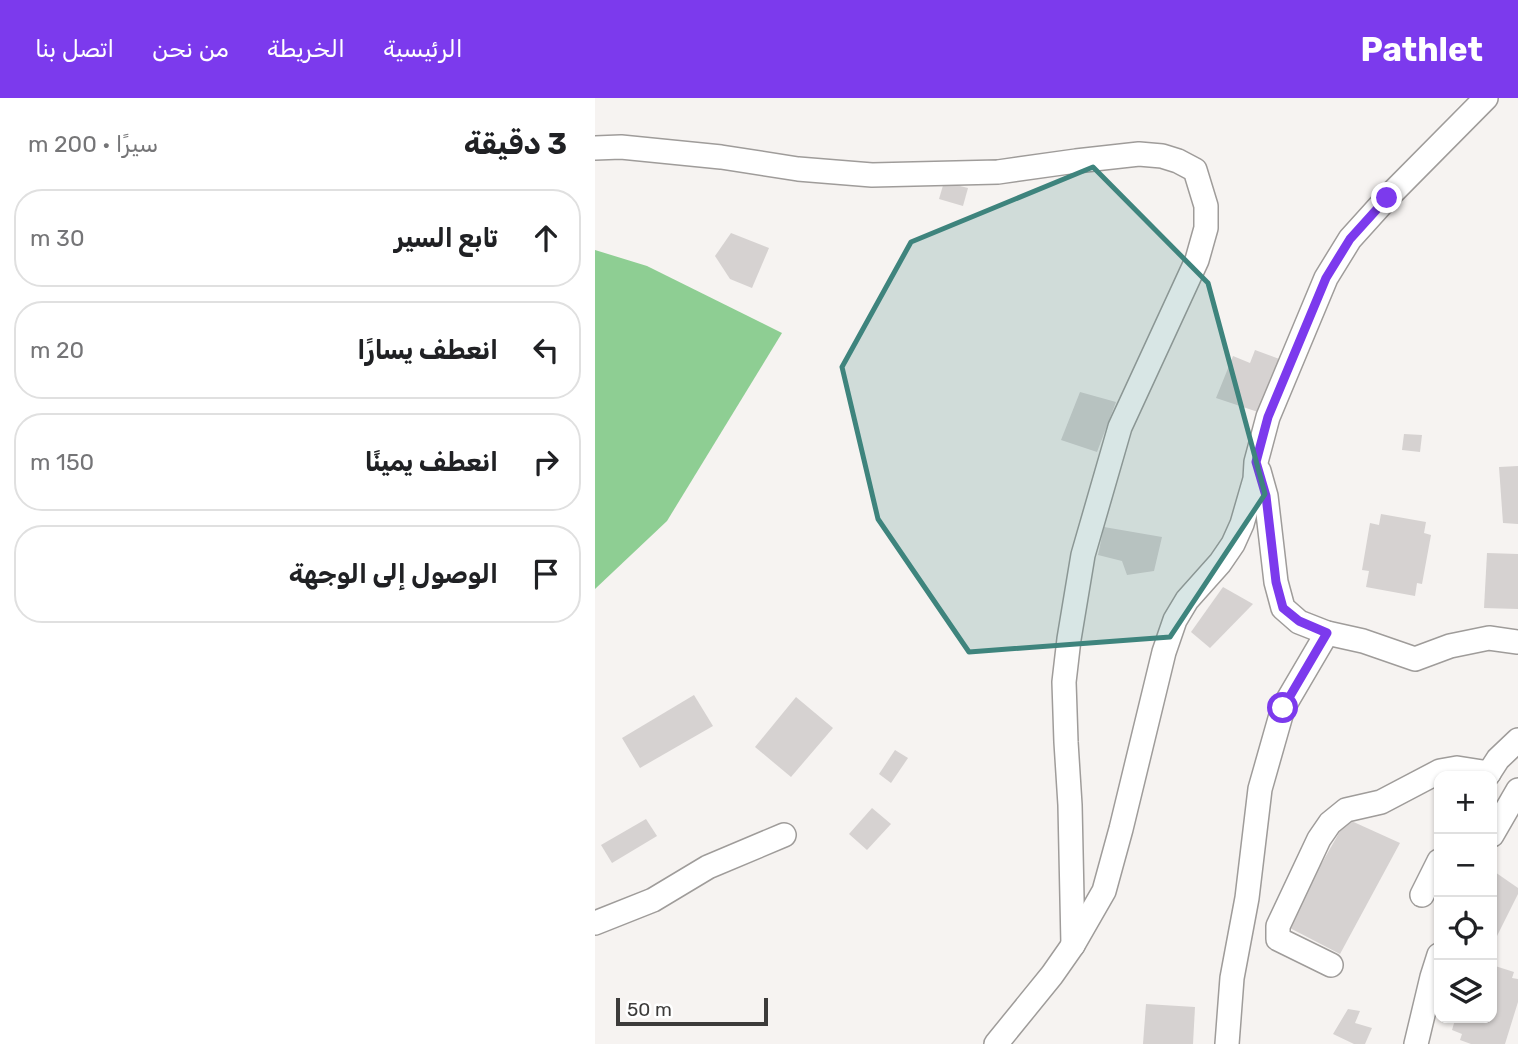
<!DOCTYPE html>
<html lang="ar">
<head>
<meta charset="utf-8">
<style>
  :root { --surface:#fff; --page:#f2f2f2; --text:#202124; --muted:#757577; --line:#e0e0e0; --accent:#7c3aed }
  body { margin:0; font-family:Rubik,Cairo,sans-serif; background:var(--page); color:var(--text); direction:rtl }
  .controls { position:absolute; right:21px; bottom:21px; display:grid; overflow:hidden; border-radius:14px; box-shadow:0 2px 5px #0004 }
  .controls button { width:63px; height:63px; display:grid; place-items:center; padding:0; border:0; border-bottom:2px solid var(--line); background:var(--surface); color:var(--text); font:35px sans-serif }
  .scale { position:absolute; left:21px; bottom:18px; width:152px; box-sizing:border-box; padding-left:7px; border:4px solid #3c3b3a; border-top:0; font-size:19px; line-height:24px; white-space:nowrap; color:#3c3b3a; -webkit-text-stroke:5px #fff; paint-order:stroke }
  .stop { position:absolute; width:21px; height:21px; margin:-16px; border:5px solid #7c3aed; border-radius:50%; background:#fff }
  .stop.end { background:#7c3aed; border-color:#fff; box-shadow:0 2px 7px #0008 }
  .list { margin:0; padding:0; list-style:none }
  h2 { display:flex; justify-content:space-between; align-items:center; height:91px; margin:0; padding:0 28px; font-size:30px }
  h2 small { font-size:23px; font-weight:400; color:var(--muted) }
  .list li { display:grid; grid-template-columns:46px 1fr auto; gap:21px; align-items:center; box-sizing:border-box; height:98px; margin:0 14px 14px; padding:0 14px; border:2px solid var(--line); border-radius:28px }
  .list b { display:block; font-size:26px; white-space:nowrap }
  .list em { font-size:23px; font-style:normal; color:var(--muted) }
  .icon { flex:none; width:38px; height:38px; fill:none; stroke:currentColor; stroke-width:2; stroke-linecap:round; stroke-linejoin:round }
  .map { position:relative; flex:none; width:923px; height:946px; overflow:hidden; direction:ltr }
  header { display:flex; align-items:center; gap:42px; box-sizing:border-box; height:98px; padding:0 35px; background:var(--accent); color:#fff }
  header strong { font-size:33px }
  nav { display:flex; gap:38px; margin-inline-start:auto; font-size:24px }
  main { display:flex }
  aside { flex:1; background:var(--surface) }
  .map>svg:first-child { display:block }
  .forest { fill:#8ece93 }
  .building { fill:#d6d2d1 }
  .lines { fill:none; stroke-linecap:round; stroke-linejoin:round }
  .minor-casing { stroke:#9f9c9a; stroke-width:26 }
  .minor { stroke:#fff; stroke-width:23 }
  .route { stroke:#7c3aed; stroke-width:9 }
  .marked { fill:#3e847d; fill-opacity:0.2; stroke:#3e847d; stroke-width:5; stroke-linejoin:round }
</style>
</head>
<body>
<header>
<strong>Pathlet</strong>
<nav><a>الرئيسية</a><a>الخريطة</a><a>من نحن</a><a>اتصل بنا</a></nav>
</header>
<main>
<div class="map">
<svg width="923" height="946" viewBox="0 0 923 946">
  <rect width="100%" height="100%" fill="#f6f3f1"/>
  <polygon class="forest" points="0,152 52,168 187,235 72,423 0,491"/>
  <g class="building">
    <polygon points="349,84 373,90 368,108 344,101"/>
    <polygon points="136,135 174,150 157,190 135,181 120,158"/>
    <polygon points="660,252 687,262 663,314 621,300 638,258 655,265"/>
    <polygon points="485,294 521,304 502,354 466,342"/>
    <polygon points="809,336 827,337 825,354 807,352"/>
    <polygon points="923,368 923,426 908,425 904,369"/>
    <polygon points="786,416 831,424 829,435 836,437 827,486 822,485 820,498 771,489 774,473 767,472 775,425 784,427"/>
    <polygon points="509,429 567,439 559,473 532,477 527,463 503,457"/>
    <polygon points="892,455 923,456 923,511 889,510"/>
    <polygon points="628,489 658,506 615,550 596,534"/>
    <polygon points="99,597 118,628 45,670 27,640"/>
    <polygon points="201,599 238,630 196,679 160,649"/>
    <polygon points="300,652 313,660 296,685 284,676"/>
    <polygon points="277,710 296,726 272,752 254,736"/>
    <polygon points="51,721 62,738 17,765 6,747"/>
    <polygon points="752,721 805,745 745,856 691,828"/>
    <polygon points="897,772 923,790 923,796 901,840 897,838"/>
    <polygon points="897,867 919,874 917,880 923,881 923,904 910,946 876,946 865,942 867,936 857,932 860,922 855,920 897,920"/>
    <polygon points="551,906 600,909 598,946 548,946"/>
    <polygon points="753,911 765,913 760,925 777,930 770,946 759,946 738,936"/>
  </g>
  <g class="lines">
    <g class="minor-casing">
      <g id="minor">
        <polyline points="0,50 26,49 126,59 203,71 277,77 403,74 481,63 544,56 567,58 583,63 600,72 611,108 611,130 602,162 525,329 488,457 474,541 469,584 471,644 475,707 478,847"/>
        <polyline points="664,373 671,398 681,484 688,510 704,524 732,535 768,543 820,561 855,548 894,540 923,544"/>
        <polyline points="892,678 903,661 923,642"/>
        <polyline points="897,737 923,692"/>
        <polyline points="827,797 844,763"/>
        <polyline points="0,825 58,802 113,769 189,737"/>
        <polyline points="736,867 683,841 683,828 724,741 735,725 751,712 786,704 845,673 862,670 894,675"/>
        <polyline points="401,946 457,877 478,847 509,793 526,731 569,554 580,522 592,502 625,465 638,446 647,426 660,381 661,364 673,319 731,180 755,141 792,100 891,0"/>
        <polyline points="632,946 637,880 652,800 665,691 688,610 732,535"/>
        <polyline points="821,946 837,879 844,857"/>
      </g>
    </g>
    <use href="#minor" class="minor"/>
  </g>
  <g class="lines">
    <polyline class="route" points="688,610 732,535 704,523 688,510 681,484 671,398 661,364 673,319 731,180 755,141 792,100"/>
  </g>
  <path class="marked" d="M498 69 613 185 670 396 575 539 374 554 283 421 247 269 316 144Z"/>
</svg>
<div class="controls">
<button>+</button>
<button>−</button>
<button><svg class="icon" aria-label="locate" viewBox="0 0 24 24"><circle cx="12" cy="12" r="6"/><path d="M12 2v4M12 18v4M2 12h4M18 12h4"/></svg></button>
<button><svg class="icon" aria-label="layers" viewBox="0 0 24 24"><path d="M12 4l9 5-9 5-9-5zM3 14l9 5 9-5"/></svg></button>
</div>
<div class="scale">50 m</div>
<div class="stop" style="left:688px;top:610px"></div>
<div class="stop end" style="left:792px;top:100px"></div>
</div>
<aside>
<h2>3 دقيقة<small>سيرًا · 200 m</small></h2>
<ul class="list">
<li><svg class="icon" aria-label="ahead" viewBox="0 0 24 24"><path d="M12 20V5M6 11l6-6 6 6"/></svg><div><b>تابع السير</b></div><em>30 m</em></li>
<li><svg class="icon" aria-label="left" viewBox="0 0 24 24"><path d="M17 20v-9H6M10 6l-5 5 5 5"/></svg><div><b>انعطف يسارًا</b></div><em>20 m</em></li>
<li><svg class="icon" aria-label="right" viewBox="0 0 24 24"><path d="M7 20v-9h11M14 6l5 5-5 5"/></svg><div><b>انعطف يمينًا</b></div><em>150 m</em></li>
<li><svg class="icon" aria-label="arrive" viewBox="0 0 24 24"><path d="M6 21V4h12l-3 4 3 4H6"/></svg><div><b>الوصول إلى الوجهة</b></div></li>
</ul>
</aside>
</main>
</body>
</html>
